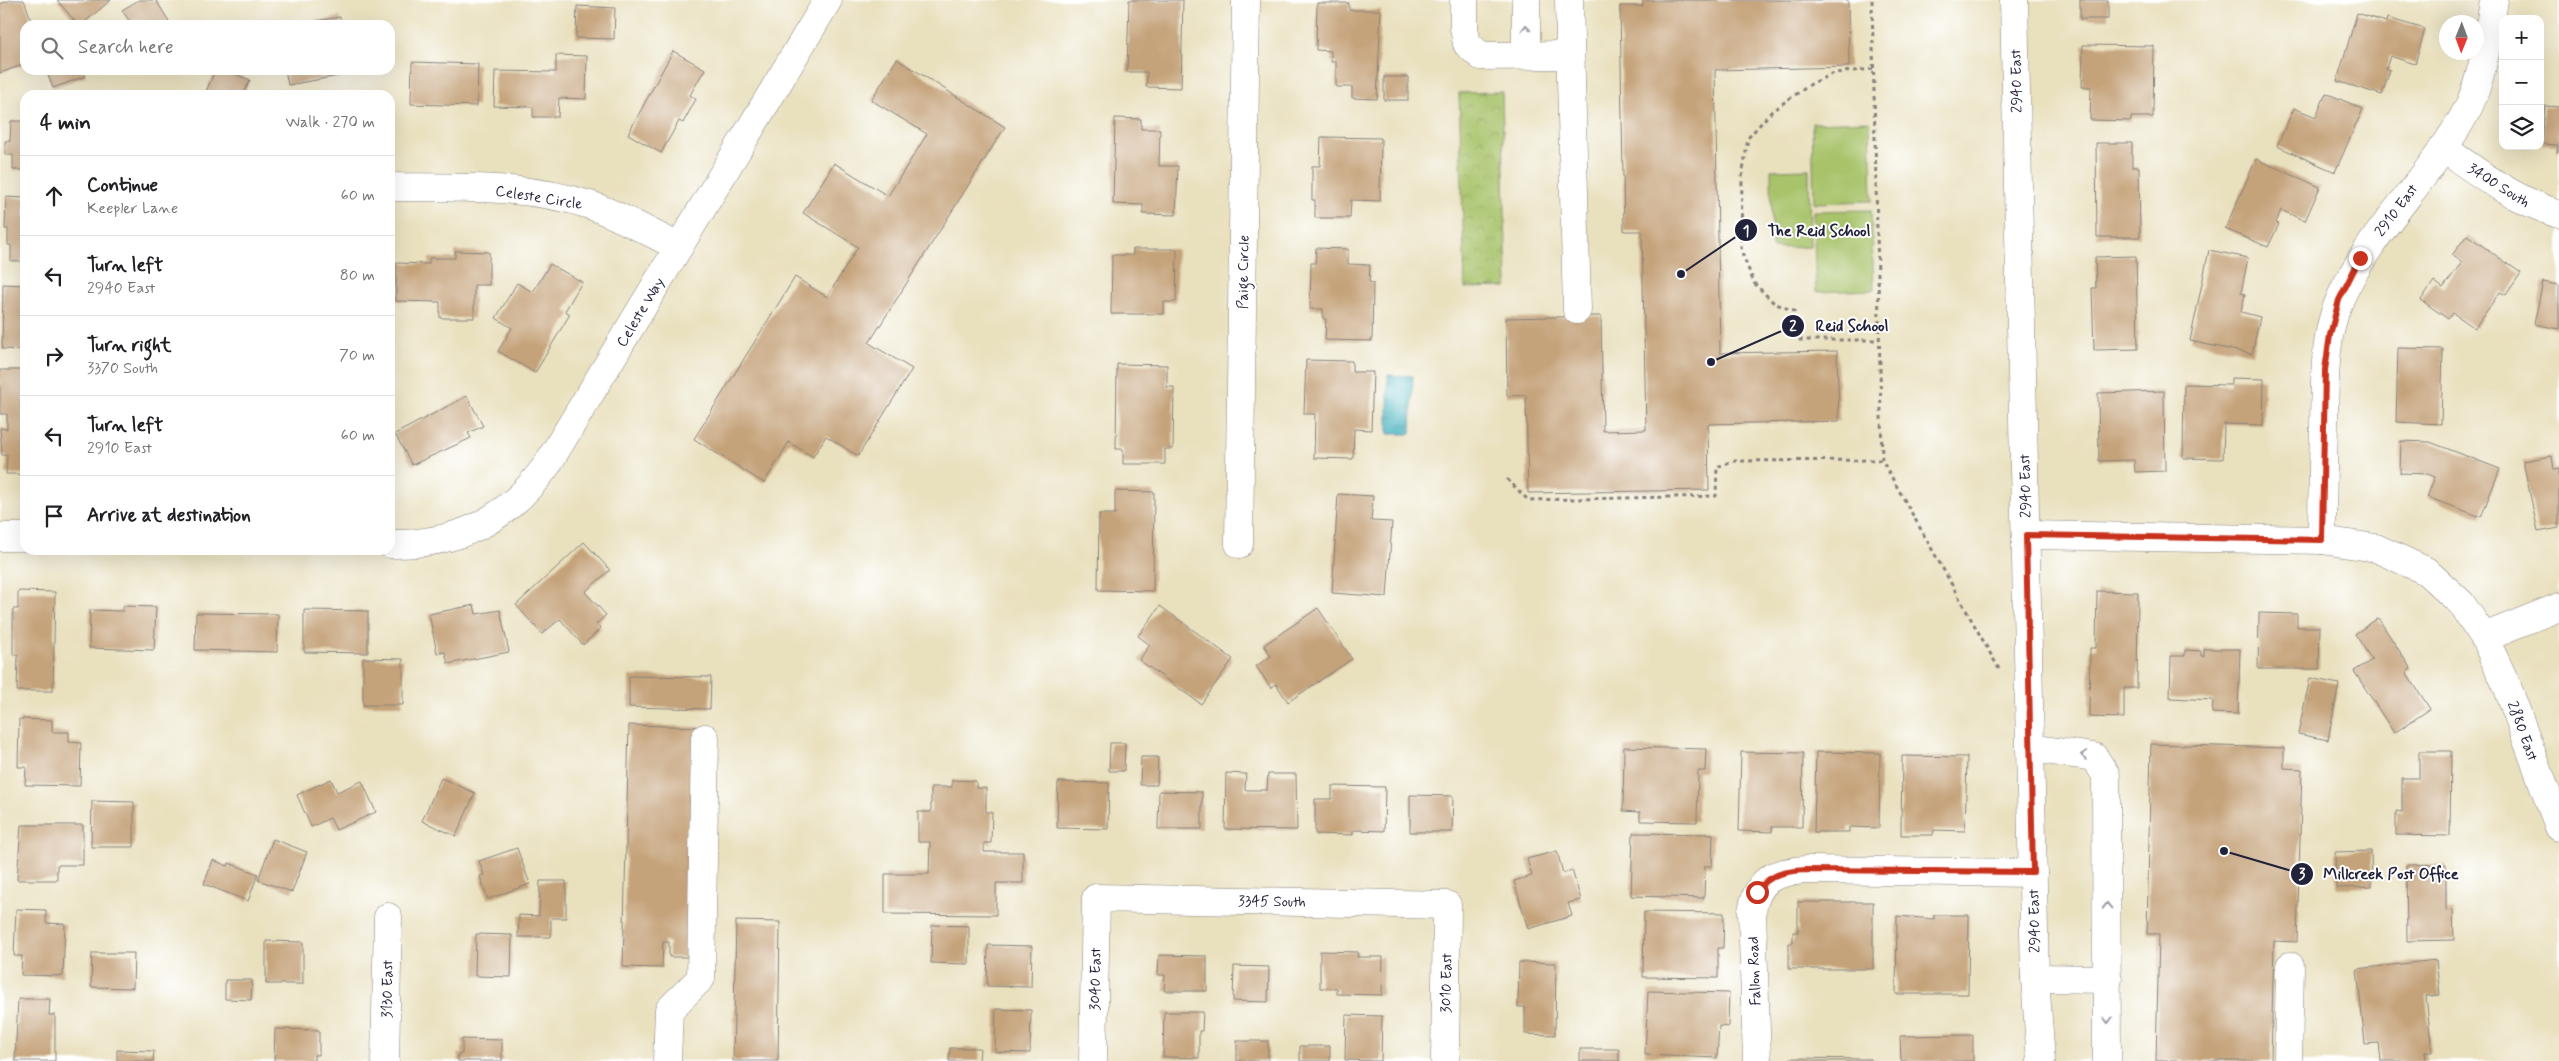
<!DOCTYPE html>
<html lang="en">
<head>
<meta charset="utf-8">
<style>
  :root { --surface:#fff; --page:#f6f6f6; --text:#202124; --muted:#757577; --line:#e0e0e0 }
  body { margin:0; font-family:Mynerve,sans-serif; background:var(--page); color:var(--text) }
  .controls { position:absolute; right:15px; top:15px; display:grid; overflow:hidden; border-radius:10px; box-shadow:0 5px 20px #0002 }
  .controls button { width:45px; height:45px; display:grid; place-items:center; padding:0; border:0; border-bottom:1px solid var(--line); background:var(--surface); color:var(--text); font:25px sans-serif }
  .compass { position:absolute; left:2439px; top:15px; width:45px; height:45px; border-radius:50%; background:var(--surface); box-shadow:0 5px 20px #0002; rotate:181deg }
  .stop { position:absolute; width:15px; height:15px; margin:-11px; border:4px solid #c8321e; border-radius:50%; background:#fff }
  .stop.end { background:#c8321e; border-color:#fff; box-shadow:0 1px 5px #0008 }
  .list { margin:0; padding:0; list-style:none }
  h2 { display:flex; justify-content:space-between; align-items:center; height:65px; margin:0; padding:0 20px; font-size:21px }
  h2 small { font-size:16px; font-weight:400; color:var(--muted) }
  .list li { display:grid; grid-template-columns:32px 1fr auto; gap:15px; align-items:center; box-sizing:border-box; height:80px; padding:0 20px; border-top:1px solid var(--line) }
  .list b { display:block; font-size:19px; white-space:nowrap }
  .list p { margin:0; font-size:16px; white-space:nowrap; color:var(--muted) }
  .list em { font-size:16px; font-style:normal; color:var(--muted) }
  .icon { flex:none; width:28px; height:28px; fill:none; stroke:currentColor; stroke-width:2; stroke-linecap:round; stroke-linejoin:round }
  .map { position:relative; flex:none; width:2559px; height:1061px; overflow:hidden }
  .search { position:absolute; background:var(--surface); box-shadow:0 5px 20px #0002; left:20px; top:20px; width:375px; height:55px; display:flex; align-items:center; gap:12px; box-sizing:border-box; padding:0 18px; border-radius:15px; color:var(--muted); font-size:19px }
  .panel { position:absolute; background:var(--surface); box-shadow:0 5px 20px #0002; left:20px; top:90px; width:375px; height:465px; border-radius:15px }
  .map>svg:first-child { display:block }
  .park { fill:url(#park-crowns); stroke:#657252 }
  .garden { fill:#a8c36a; stroke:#657252 }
  .water { fill:url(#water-ripples); stroke:#31697b }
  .building { fill:#c5a37a }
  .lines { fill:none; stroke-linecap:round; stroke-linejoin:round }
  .minor-casing { stroke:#86817c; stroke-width:29 }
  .path { stroke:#86817c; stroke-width:3; stroke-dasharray:4 4; stroke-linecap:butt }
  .minor { stroke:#fff; stroke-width:28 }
  .oneway { stroke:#9c9ca7 }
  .route { stroke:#c8321e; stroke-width:6 }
  .labels { text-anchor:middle; stroke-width:4; stroke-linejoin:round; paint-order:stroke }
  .street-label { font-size:15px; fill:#22223b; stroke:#fff }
  .leader { fill:none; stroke:#22223b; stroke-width:2 }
  .callout-dot { fill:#22223b; stroke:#fff; stroke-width:2 }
  .mark-label { font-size:15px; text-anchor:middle; font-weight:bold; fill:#fff }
  .callout-label { font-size:16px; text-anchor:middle; font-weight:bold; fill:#22223b; stroke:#fff; stroke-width:4; stroke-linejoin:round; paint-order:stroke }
</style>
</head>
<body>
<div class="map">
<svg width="2559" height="1061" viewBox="0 0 2559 1061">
  <defs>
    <pattern id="park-crowns" width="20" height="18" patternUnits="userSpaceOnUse" patternTransform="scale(1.25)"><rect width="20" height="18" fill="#a8c36a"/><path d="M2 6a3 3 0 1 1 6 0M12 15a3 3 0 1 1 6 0" fill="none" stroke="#90a75d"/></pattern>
    <pattern id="water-ripples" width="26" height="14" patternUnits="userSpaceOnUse" patternTransform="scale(1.25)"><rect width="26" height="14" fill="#40b0bb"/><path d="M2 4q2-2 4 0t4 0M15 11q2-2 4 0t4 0" fill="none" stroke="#358f99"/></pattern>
  </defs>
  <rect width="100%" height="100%" fill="#fff"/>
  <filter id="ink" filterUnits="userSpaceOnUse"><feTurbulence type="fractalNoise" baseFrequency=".02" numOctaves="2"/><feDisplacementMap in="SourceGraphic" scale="10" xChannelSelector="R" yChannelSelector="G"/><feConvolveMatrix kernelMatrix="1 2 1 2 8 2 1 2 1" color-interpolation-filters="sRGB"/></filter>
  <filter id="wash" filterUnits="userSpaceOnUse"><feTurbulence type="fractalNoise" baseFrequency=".0096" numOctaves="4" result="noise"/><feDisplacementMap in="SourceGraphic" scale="20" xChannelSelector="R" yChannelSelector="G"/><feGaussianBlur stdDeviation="1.12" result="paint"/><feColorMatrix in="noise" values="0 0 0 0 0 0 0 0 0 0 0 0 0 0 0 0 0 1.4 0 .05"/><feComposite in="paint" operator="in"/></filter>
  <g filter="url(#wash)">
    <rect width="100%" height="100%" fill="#e9e0be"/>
    <polygon class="park" points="1502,92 1507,287 1465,288 1459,93"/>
    <g class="garden">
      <polygon points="1870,121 1872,201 1814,203 1812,123"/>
      <polygon points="1809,169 1810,247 1772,248 1771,170"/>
      <polygon points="1871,210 1874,290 1816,292 1813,211"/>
    </g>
    <polygon class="water" points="1388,375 1413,376 1411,434 1388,434"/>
    <g id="blocks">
      <g class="building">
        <polygon points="11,0 24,0 33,25 25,25 25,64 0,73 0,4"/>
        <polygon points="57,0 111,0 81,25 78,25"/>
        <polygon points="139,0 156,0 170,23 132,25 122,10"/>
        <polygon points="1129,0 1183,0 1181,88 1146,87 1147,72 1127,72"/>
        <polygon points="1643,0 1848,0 1849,67 1715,70 1720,353 1837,351 1839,421 1708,424 1709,490 1528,493 1526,395 1507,396 1506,318 1601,316 1603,431 1646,430 1642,231 1624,231 1620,6 1643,6"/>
        <rect x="2080" y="0" width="28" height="19"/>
        <polygon points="1317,3 1349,3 1349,10 1381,10 1377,99 1352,98 1352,87 1336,87 1336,62 1331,62 1331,51 1316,50"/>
        <polygon points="577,6 615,8 614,39 576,38"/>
        <polygon points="2357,13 2386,22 2387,18 2425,29 2415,64 2390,56 2386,69 2390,70 2382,95 2337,81"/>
        <polygon points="340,17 341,25 305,25 304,23"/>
        <polygon points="2083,45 2154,46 2153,117 2131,117 2131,121 2090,120 2091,87 2082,87"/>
        <polygon points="673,51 705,69 690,95 696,99 683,123 679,121 661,153 628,134"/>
        <polygon points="556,55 587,56 586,99 559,98 558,117 533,117 533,107 494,106 495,71 556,72"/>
        <polygon points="897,59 1005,127 869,343 912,369 858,456 826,436 813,457 789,442 764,483 694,439 795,277 827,297 858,247 803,213 834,163 888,196 927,134 871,100"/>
        <polygon points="412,62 478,64 477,106 411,104"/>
        <polygon points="46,70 83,70 86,76 53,88"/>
        <polygon points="215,70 225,70 250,80 243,95 200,95 201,92 205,94"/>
        <polygon points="285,70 353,70 353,71 344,73 344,75 288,85"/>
        <rect x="1384" y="77" width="24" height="23"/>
        <polygon points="2326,93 2363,109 2335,172 2277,146 2294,108 2316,117"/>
        <polygon points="2545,106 2559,107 2559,152 2557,152 2558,145 2542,144"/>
        <polygon points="1115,118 1141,119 1141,129 1160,129 1159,166 1178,166 1176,215 1143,214 1143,205 1113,204"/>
        <polygon points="11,121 25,121 25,170 13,170 13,155 5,155 5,141 10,141"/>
        <polygon points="1321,137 1381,138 1380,201 1351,200 1350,218 1315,218 1315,200 1312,200 1312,166 1320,166"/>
        <polygon points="2096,143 2132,143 2132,167 2139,167 2140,237 2097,237"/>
        <polygon points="2256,159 2320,187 2305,221 2281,210 2276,223 2279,224 2268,247 2225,229"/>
        <polygon points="6,197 25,198 25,261 11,261 11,245 8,245 8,229 5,229"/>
        <polygon points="2467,235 2521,273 2506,295 2500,292 2475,328 2453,313 2448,319 2421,300 2434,281 2443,288 2462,262 2452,255"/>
        <polygon points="1316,248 1348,249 1348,264 1370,265 1369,282 1373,283 1372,341 1325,340 1326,319 1323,319 1323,309 1310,309 1311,263 1315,263"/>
        <polygon points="1133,249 1177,249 1176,302 1164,302 1164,314 1111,314 1112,255 1133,255"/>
        <polygon points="2209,250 2248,258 2241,293 2245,294 2241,312 2260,317 2252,354 2190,341"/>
        <polygon points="455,251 489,252 489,285 474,285 474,318 440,318 440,302 396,301 396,263 429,264 429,258 455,258"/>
        <polygon points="2136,256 2138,349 2094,350 2092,288 2096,288 2095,257"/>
        <polygon points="550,264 582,282 565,311 570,314 535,373 498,351 512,328 496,318 517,283 533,292"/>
        <polygon points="2543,282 2559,285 2559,329 2534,324"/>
        <polygon points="3,284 25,285 25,350 2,349"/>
        <polygon points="2398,348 2443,349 2441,424 2396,422"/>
        <polygon points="1306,360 1352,361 1352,372 1373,372 1371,430 1354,429 1353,459 1314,458 1315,414 1304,414"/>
        <polygon points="1117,364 1167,365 1167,387 1174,387 1173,449 1165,449 1165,464 1123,464 1123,449 1116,449"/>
        <polygon points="0,370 25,370 25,474 6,474 7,455 2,455 0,428 7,429 7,414 0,414"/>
        <polygon points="2231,378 2264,379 2263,425 2224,424 2223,459 2183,458 2184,384 2231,385"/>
        <polygon points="2164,391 2165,471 2135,472 2134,460 2099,461 2098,393"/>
        <polygon points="467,396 483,426 468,433 471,438 412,465 395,434"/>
        <polygon points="2401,441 2430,442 2500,469 2481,517 2427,497 2435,477 2427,474 2400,473"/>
        <polygon points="2552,456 2554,470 2559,469 2559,528 2538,532 2523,461"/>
        <polygon points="1115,491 1154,492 1153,591 1098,590 1099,514 1115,514"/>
        <polygon points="1338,494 1373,496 1371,521 1392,522 1387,597 1332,593"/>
        <polygon points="584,542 610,570 585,592 606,615 596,624 601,628 583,645 560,619 542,634 516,605"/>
        <polygon points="18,591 55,592 53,691 17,691 18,655 13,655 13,609 18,609"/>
        <polygon points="2097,591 2138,592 2137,688 2124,688 2124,718 2089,717 2090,648 2096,648"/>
        <polygon points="474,605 476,614 500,610 509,652 448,664 445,652 437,653 429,614"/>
        <polygon points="123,606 156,607 154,650 89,648 90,610 123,611"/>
        <polygon points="1160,606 1233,659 1201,704 1139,660 1150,645 1138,636"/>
        <polygon points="1318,608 1352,659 1288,702 1276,684 1271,688 1256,666 1271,656 1264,645"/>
        <polygon points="304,610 368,611 368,653 304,652"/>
        <polygon points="196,613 278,614 277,652 195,650"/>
        <polygon points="2259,613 2297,614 2297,627 2320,627 2319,669 2258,669"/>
        <polygon points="2378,618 2411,669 2406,672 2430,709 2394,733 2354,671 2372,660 2355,634"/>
        <polygon points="2204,649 2240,649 2238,714 2212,713 2213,700 2170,698 2171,656 2185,656 2185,650 2201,651 2201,656 2204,656"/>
        <polygon points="363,658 403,659 403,705 363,705"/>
        <polygon points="629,676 711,677 710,709 629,707"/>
        <polygon points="2310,678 2339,684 2328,740 2298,734"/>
        <polygon points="19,719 52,720 52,732 69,732 69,742 81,743 80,786 25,785 26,767 18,767"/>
        <polygon points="629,725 701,727 696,957 669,957 669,942 663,942 662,968 623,967"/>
        <polygon points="1110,743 1125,743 1124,771 1109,771"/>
        <polygon points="2151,744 2284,748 2284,768 2302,769 2297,942 2274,941 2271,1061 2156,1061 2159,934 2147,934"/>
        <polygon points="1624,747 1706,749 1705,771 1698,771 1697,822 1640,821 1640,812 1623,811"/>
        <polygon points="2419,751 2451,751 2450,836 2396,835 2396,811 2402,812 2402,778 2419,778"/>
        <polygon points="1741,752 1803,753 1802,827 1772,827 1772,832 1739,831"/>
        <polygon points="1816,752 1880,753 1879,828 1849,827 1849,832 1814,832"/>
        <polygon points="1902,756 1967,757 1965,831 1934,830 1933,835 1901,835"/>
        <polygon points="1141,757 1158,757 1157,785 1140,785"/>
        <polygon points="1226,773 1246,774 1245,790 1267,790 1268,774 1296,774 1297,830 1225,829"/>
        <polygon points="441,778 475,793 456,836 422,821"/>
        <polygon points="331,779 337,792 362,781 376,812 336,830 330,818 311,827 297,795"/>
        <polygon points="952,780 976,781 976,788 986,788 986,812 992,812 991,843 984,843 984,852 1023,852 1023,883 996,883 996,915 885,914 885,874 929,874 930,842 918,842 918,812 931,812 931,787 952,787"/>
        <polygon points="1058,782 1109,783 1108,829 1057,828"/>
        <polygon points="1332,786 1385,787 1384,831 1353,830 1353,835 1315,834 1315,799 1332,799"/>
        <polygon points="1159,791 1202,792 1202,829 1158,829"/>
        <polygon points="1410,795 1453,796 1452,832 1410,832"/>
        <polygon points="92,801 134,802 134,847 91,847"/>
        <polygon points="21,825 83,825 83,865 57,865 57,880 17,880"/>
        <polygon points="1633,833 1713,834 1712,866 1705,866 1704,898 1631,896"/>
        <polygon points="273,839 307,852 292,892 258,880"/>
        <polygon points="517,848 530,884 488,899 480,876 484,875 479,861"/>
        <polygon points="1557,851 1563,873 1572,870 1581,900 1568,903 1572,916 1528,929 1514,881 1532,876 1527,859"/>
        <polygon points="2371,851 2372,887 2336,888 2335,852"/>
        <polygon points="213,860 228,866 229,863 258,874 248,901 204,884"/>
        <polygon points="2446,864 2446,911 2453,910 2454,940 2407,941 2406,865"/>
        <polygon points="540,881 566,881 566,918 551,918 551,937 518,937 519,915 539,916"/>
        <polygon points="1798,902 1873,902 1873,969 1789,969 1789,943 1793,943 1793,932 1798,932"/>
        <polygon points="16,909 46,910 46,923 65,924 63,976 21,975 22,956 14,956"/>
        <polygon points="1644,912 1724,913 1723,948 1718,948 1718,978 1643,977"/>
        <polygon points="1934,915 1969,915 1968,994 1896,994 1897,916 1934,919"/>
        <polygon points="736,921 780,922 778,1061 733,1061"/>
        <polygon points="932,925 969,926 969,964 931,963"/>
        <polygon points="476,934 512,935 511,977 475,976"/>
        <polygon points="266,941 303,942 303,984 266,984"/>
        <polygon points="988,945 1032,946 1031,987 987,986"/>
        <polygon points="1320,951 1358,952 1357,957 1383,957 1382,995 1337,994 1337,988 1320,988"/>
        <polygon points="92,953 134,953 133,988 91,987"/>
        <polygon points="1159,955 1207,956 1207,991 1164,991 1165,975 1158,975"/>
        <polygon points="2436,960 2440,995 2426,996 2432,1052 2425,1052 2426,1061 2381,1061 2379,1043 2365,1044 2357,969"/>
        <polygon points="1519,962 1556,963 1555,1035 1525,1034 1525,1007 1518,1007"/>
        <polygon points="1234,966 1269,967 1268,1002 1233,1001"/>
        <polygon points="225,980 252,980 251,1000 225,999"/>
        <polygon points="1648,991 1729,993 1728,1027 1719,1026 1717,1058 1645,1055"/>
        <polygon points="18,999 50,999 49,1015 55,1015 55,1061 15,1061"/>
        <polygon points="996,1009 1031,1010 1030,1053 995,1052"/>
        <polygon points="1164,1012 1203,1012 1202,1031 1199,1031 1199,1058 1163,1057"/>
        <polygon points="1346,1015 1382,1016 1381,1061 1345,1060"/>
        <polygon points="275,1029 319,1030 319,1055 314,1055 314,1061 274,1061"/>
        <polygon points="1973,1035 1973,1061 1901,1061 1900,1036"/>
        <polygon points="462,1039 502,1040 502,1061 458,1061 458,1054 462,1054"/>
        <rect x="1237" y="1041" width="31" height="20"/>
        <rect x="1300" y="1046" width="30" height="15"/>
        <polygon points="950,1048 980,1048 979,1061 949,1061"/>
        <rect x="1580" y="1049" width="39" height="12"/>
        <polygon points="117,1050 154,1051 153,1061 117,1061"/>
        <polygon points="1790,1058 1870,1059 1870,1061 1790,1061"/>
      </g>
    </g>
  </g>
  <g filter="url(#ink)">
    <use href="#blocks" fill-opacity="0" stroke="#86817c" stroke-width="1"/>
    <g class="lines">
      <g class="minor-casing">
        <g id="minor">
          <polyline points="1464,0 1464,28 1467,44 1481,56 1570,55"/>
          <polyline points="1526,0 1526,55"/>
          <polyline points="1569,0 1577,310"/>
          <polyline points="2014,0 2035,978 2041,1061"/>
          <path d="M2443 148C2480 174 2516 201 2559 214"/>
          <path d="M390 187C456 188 526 184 590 205 621 216 650 233 679 247"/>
          <polyline points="2026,535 2322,540 2376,548 2426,571 2461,603 2484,637 2507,686 2559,827"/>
          <polyline points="0,537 25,537"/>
          <path d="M2322 540C2322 502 2323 464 2324 426 2325 385 2323 337 2340 299 2371 229 2431 178 2467 110 2482 81 2489 33 2494 0"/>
          <path d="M390 544C459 545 507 520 547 465L828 0"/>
          <polyline points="1239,544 1246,0"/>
          <polyline points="2484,637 2559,607"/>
          <polyline points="2030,748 2094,757 2106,775 2107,1061"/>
          <polyline points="2035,978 2108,979"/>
          <polyline points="385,1061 388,917"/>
          <polyline points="667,1061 669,1010 701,978 705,738"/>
          <polyline points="1093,1061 1096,898 1447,905 1445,1061"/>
          <path d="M1757 1061 1752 911C1758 878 1774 872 1806 870L2033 873"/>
          <polyline points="2288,1061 2290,966"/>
        </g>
      </g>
      <g class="path">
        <polyline points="1872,0 1882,460 1999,669"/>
        <polyline points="1873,69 1834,73 1811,84 1772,111 1748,138 1742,178 1741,250 1754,283 1774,303 1794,311 1798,340 1879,340"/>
        <polyline points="1507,479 1528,500 1716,496 1717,467 1732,461 1882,460"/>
      </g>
      <use href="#minor" class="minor"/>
    </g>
    <defs><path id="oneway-chevron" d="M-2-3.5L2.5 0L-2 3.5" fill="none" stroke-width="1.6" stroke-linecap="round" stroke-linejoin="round" transform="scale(1.25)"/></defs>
    <g class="oneway">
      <use href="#oneway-chevron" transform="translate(1526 28) rotate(-90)"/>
      <use href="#oneway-chevron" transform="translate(2084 755) rotate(-171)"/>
      <use href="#oneway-chevron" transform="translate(2107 906) rotate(-91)"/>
      <use href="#oneway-chevron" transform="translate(2108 1020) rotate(90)"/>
    </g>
  </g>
  <g class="lines" filter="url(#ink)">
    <path class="route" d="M1757 892C1768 874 1786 871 1806 870L2033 872 2026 535 2322 540 2325 370 2330 335 2339 300 2360 258"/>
  </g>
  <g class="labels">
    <g class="street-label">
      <text transform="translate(2016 81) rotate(-91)" y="5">2940 East</text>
      <text transform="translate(2499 185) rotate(32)" y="5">3400 South</text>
      <text transform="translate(539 197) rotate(9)" y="5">Celeste Circle</text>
      <text transform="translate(2396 210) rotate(-53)" y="5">2910 East</text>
      <text transform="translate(1243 272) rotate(-89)" y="5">Paige Circle</text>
      <text transform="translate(640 312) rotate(-59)" y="5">Celeste Way</text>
      <text transform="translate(2025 486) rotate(-91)" y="5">2940 East</text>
      <text transform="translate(2523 731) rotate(70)" y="5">2880 East</text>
      <text transform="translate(1272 901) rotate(1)" y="5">3345 South</text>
      <text transform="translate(2034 921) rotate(-91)" y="5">2940 East</text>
      <text transform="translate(1754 971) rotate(-92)" y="5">Fallon Road</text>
      <text transform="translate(1095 979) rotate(-89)" y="5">3040 East</text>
      <text transform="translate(1446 983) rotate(-89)" y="5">3010 East</text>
      <text transform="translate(387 989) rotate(-89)" y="5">3130 East</text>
    </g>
  </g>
  <path class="leader" d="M1681 274L1746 230M1711 362L1793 326M2224 851L2302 874"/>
  <g class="callout-dot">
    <circle cx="1681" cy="274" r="5"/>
    <circle cx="1711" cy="362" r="5"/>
    <circle cx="2224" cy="851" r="5"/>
    <circle cx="1746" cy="230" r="12"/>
    <circle cx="1793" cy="326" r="12"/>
    <circle cx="2302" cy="874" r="12"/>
  </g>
  <g class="mark-label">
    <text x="1746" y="236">1</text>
    <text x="1793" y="331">2</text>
    <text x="2302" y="879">3</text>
  </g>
  <g class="callout-label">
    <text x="1819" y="236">The Reid School</text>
    <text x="1852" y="331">Reid School</text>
    <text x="2391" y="879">Millcreek Post Office</text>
  </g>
</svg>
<div class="controls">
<button>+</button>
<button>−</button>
<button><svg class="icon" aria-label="layers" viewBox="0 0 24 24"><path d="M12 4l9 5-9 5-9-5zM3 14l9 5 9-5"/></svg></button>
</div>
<svg class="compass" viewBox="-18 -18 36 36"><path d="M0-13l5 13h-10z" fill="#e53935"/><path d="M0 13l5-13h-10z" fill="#757577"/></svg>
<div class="stop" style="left:1757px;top:892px"></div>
<div class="stop end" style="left:2360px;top:258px"></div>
<div class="search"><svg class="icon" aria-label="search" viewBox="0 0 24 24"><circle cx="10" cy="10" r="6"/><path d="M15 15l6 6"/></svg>Search here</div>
<section class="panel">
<h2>4 min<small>Walk · 270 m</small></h2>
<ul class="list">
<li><svg class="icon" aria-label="ahead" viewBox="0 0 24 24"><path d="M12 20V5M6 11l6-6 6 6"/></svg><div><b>Continue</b><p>Keepler Lane</p></div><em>60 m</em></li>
<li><svg class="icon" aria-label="left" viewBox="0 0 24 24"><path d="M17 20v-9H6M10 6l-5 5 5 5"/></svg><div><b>Turn left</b><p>2940 East</p></div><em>80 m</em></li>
<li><svg class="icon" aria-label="right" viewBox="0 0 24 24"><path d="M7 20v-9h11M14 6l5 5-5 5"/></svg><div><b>Turn right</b><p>3370 South</p></div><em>70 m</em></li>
<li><svg class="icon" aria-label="left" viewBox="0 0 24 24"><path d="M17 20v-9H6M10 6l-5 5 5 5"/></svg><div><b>Turn left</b><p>2910 East</p></div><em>60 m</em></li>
<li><svg class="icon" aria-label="arrive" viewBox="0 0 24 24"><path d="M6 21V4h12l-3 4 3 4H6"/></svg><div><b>Arrive at destination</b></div></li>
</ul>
</section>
</div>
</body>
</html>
